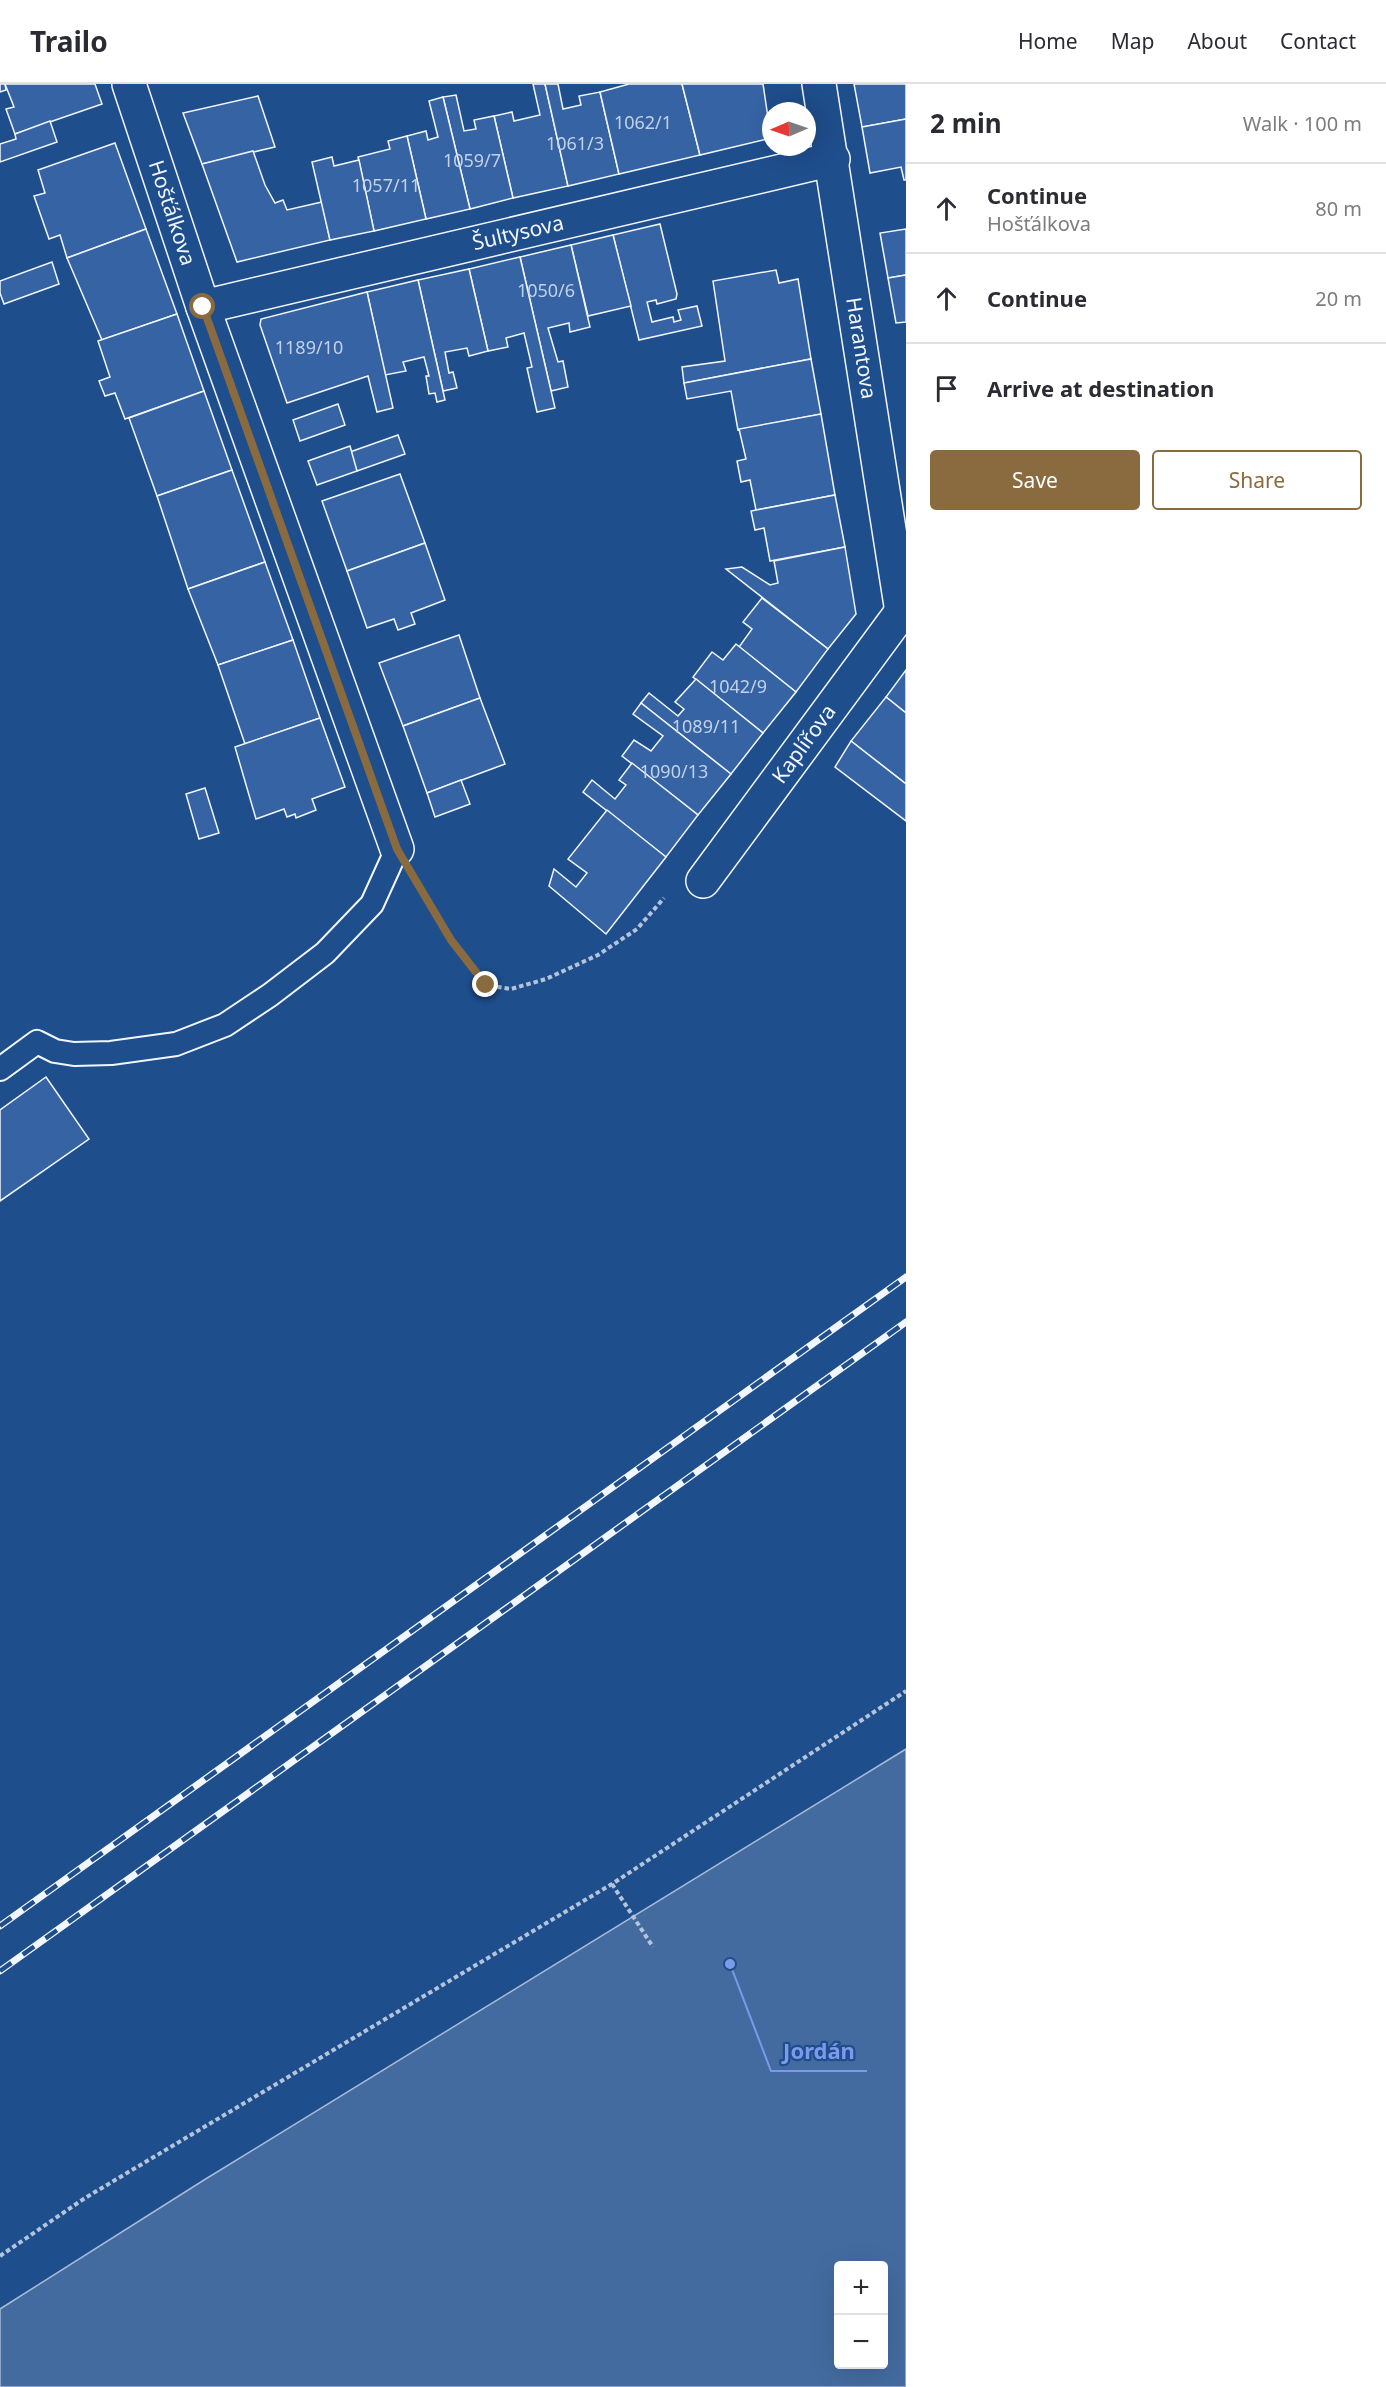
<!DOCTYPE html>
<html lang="en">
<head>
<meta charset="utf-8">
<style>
	:root { --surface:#fff; --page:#f7f7f7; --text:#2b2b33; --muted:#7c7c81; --line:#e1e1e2; --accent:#8a6a3f }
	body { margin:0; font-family:"Noto Sans",sans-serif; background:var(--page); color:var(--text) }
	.controls { position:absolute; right:18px; bottom:18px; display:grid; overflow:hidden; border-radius:6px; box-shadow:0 6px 24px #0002 }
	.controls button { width:54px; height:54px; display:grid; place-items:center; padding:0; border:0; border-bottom:2px solid var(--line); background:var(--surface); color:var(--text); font:30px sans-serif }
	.compass { position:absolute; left:762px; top:18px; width:54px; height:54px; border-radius:50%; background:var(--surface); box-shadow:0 6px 24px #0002; rotate:268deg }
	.stop { position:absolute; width:18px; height:18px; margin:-14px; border:4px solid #8a6a3f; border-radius:50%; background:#fff }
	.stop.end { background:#8a6a3f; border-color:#fff; box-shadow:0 2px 6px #0008 }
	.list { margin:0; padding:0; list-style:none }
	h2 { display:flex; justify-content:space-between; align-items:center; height:78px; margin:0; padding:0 24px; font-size:26px }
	h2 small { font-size:20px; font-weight:400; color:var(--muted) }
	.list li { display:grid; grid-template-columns:39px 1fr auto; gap:18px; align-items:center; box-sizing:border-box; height:90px; padding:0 24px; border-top:2px solid var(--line) }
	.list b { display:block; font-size:22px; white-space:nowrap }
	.list p { margin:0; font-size:20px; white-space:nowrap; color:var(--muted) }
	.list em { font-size:20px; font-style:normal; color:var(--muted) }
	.actions { display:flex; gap:12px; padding:18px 24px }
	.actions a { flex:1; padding:14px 0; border:2px solid var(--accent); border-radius:6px; text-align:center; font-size:21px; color:var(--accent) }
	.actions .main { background:var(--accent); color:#fff }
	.icon { flex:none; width:33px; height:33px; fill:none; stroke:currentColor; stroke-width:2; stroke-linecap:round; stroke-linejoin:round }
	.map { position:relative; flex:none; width:906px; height:2303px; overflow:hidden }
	header { display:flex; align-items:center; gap:36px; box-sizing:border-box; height:84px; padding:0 30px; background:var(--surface); border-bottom:2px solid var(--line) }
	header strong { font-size:28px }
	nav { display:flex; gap:33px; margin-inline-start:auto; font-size:21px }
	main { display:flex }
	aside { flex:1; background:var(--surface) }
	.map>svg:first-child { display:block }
	.water { fill:#446ba0; stroke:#a8bbd7; stroke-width:1.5; fill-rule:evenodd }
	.building { fill:#3563a3; stroke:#f2f6ff; stroke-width:1.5 }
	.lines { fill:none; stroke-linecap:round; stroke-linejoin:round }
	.service-casing { stroke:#f2f6ff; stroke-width:26 }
	.minor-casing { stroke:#f2f6ff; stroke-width:36 }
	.path { stroke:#b3c4dc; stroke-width:4; stroke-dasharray:4.5 3; stroke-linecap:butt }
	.service { stroke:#1f4e8c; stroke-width:22 }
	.minor { stroke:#1f4e8c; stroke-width:33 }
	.rail-casing { stroke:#f2f6ff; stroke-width:7 }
	.rail { stroke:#1f4e8c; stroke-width:4.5; stroke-dasharray:14; stroke-linecap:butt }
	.route { stroke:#8a6a3f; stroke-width:8 }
	.labels { text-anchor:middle; stroke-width:4.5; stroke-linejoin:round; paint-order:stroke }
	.number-label { font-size:18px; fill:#c3d1e8 }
	.street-label { font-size:21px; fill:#f2f6ff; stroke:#1f4e8c }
	.leader { fill:none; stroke:#7d9aea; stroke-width:2 }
	.callout-dot { fill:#7d9aea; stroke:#1f4e8c; stroke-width:2 }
	.callout-label { font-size:22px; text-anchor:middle; font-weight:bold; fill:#7d9aea; stroke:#1f4e8c; stroke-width:4.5; stroke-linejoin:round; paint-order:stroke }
</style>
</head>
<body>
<header>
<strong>Trailo</strong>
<nav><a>Home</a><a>Map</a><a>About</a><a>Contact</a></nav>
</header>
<main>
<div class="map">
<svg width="906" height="2303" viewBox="0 0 906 2303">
	<rect width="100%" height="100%" fill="#1f4e8c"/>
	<path class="water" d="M906,1665V2303H0V2225L204,2096ZM838,2182H884V2280H838Z"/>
	<g class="building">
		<path d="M0,0H5L6,6L0,8Z"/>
		<path d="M5,0H95L102,20L15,50L6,25L14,23Z"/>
		<path d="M533,0H545L568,102L513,114L494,32L512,28L514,37L540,31Z"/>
		<path d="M545,0H558L563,25L581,21L579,12L600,8L619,90L568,102Z"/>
		<path d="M629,0H682L700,71L619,90L600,8Z"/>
		<path d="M682,0H763L771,54L700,71Z"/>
		<path d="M854,0H906V35L862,43Z"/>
		<path d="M456,11L464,47L476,45L474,36L494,32L513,114L470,125L443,13Z"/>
		<path d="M258,12L275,63L202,80L183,29Z"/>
		<path d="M443,13L470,125L426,135L407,52L426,47L428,56L438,53L429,17Z"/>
		<path d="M906,35V96H904L901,83L870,89L862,43Z"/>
		<path d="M50,37L57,58L0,78V60L16,55L15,50Z"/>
		<path d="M407,52L426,135L374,147L358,73L390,65L388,57Z"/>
		<path d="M115,59L146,145L67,174L60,151L49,155L34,112L45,109L38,86Z"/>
		<path d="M253,67L265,101L275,119L283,116L287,126L322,118L330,156L237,178L202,80Z"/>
		<path d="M332,73L334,82L359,76L374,147L330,156L312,78Z"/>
		<path d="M660,140L677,210L676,215L657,220L656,216L647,218L652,238L673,233L674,238L681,236L678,226L697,222L702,242L639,256L613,151Z"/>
		<path d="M146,145L177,230L102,256L67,174Z"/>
		<path d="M906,145V191L888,194L880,149Z"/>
		<path d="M613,151L631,222L588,232L571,161Z"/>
		<path d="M571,161L590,243L570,248L569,239L548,244L558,278L563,277L568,303L551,307L520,173Z"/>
		<path d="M520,173L555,324L537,328L527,284L532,283L524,249L506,254L508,263L488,267L469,185Z"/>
		<path d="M52,178L59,200L4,220L0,209V197Z"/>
		<path d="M469,185L488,267L469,272L467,264L445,268L449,289L453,288L457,304L443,307L418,196Z"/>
		<path d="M776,186L779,199L798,195L811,275L684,299L682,283L725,277L713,197Z"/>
		<path d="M906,191V238L896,239L888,194Z"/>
		<path d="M418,196L445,316L437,318L435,309L429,310L426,292H429L424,273L403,278L406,287L385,291L367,208Z"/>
		<path d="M367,208L393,324L377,328L368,292L287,319L260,241L261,235Z"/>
		<path d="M177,230L204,307L125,335L115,309L105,312L99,297L110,293L98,257Z"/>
		<path d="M811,275L821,330L738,346L731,307L687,315L684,299Z"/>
		<path d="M204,307L232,386L157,412L129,334Z"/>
		<path d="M338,320L345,341L300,357L293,336Z"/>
		<path d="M821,330L835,411L756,426L750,396L741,398L737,377L746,375L739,345Z"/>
		<path d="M398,351L405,370L357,387L350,368Z"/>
		<path d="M350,362L357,387L317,401L308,377Z"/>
		<path d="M232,386L265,478L188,505L157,412Z"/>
		<path d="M400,390L425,459L347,487L322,417Z"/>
		<path d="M835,411L845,463L770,477L764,444L755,446L751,427Z"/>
		<path d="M425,459L445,516L411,529L415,540L398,546L394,535L367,544L347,487Z"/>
		<path d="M845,463L856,530L828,565L726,485L742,483L770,501L778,499L774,477Z"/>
		<path d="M265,478L293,556L218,581L188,505Z"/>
		<path d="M762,514L828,565L796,608L739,563L752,545L743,538Z"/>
		<path d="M459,551L480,614L403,642L379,579Z"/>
		<path d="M293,556L320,634L245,660L218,581Z"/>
		<path d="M736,560L796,608L763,649L693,593L712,568L723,576Z"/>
		<path d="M906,586V629L886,613Z"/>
		<path d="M696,595L763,649L731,690L641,619L649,609L678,632L684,625L675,618Z"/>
		<path d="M886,613L906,629V700L851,657Z"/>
		<path d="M480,614L505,680L427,709L403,642Z"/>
		<path d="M641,619L731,690L698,731L622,672L634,656L651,667L663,652L633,630Z"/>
		<path d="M320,634L345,703L312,715L316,726L296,734L295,730L287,733L284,725L256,735L235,663Z"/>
		<path d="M851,657L906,700V737L835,683Z"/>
		<path d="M632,679L698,731L666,773L583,708L592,696L615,715L626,701L619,696Z"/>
		<path d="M461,696L470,720L435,733L427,709Z"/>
		<path d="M205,704L219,749L199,755L186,710Z"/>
		<path d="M607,726L666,773L606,850L549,802L554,785L576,803L587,789L568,775Z"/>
		<path d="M46,993L89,1055L0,1117V1026Z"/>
	</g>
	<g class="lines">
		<defs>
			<path id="service" d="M0,985L37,958L55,967L74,970L111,969L176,960L225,941L270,911L325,869L372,820L397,765"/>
			<g id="minor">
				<path d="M129,0L203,223L397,765"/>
				<path d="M819,0L902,528"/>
				<path d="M203,223L833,75"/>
				<path d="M703,797L906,522"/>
			</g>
		</defs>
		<use href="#service" class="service-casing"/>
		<use href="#minor" class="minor-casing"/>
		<g class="path">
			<path d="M421,805L451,857L486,901L511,905L546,895L598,871L637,845L664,814"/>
			<path d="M612,1800L653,1863"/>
			<path d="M0,2172L85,2114L612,1800L906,1607"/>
		</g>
		<use href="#service" class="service"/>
		<use href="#minor" class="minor"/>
		<defs>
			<g id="rail">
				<path d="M0,1842L906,1193"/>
				<path d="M0,1887L906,1238"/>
			</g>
		</defs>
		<use href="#rail" class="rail-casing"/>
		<use href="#rail" class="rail"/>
	</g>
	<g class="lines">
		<path class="route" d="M203,223L397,765L451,856L486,901"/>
	</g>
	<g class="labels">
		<g class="number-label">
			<text x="643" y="45">1062/1</text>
			<text x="575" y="66">1061/3</text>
			<text x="472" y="83">1059/7</text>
			<text x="386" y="108">1057/11</text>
			<text x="546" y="213">1050/6</text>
			<text x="309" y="270">1189/10</text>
			<text x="738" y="609">1042/9</text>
			<text x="706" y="649">1089/11</text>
			<text x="674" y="694">1090/13</text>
		</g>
		<g class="street-label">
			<text transform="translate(172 129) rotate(72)" y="7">Hošťálkova</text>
			<text transform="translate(518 149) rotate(-13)" y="7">Šultysova</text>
			<text transform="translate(861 264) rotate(81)" y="7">Harantova</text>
			<text transform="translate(804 660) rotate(-54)" y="7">Kaplířova</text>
		</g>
	</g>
	<path class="leader" d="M730 1880L771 1987H867"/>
	<circle class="callout-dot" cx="730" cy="1880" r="6"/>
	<g class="callout-label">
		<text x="819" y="1975">Jordán</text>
	</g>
</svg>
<div class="controls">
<button>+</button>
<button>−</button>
</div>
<svg class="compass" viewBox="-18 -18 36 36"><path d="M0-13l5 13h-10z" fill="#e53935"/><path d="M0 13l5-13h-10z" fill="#7c7c81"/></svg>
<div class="stop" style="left:203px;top:223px"></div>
<div class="stop end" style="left:486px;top:901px"></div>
</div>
<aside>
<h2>2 min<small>Walk · 100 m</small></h2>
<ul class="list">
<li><svg class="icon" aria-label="ahead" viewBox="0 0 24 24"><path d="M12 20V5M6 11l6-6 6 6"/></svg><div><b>Continue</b><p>Hošťálkova</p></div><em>80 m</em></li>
<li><svg class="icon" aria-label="ahead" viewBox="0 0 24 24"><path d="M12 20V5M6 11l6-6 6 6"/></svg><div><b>Continue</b></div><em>20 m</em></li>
<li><svg class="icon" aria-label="arrive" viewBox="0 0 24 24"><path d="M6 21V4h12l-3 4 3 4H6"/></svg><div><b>Arrive at destination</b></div></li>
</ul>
<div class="actions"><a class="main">Save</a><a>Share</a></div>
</aside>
</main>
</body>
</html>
